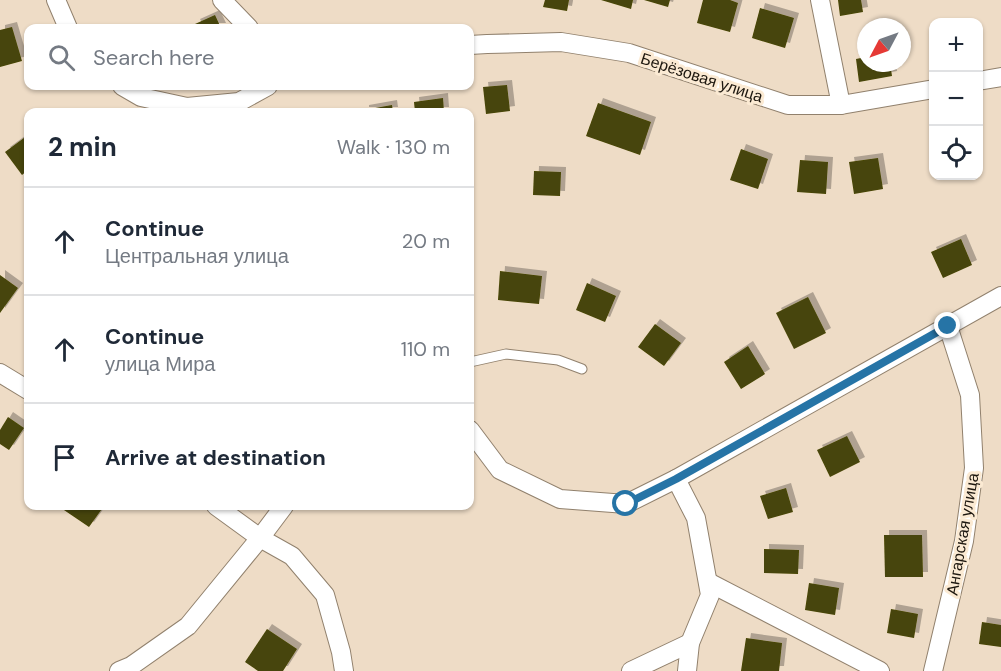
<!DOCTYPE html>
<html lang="en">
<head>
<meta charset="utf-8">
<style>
	:root { --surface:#fff; --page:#f2f2f3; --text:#1f2937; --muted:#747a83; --line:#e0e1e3 }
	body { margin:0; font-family:"DM Sans",sans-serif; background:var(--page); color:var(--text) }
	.controls { position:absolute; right:18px; top:18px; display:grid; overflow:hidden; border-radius:12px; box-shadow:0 2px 4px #0004 }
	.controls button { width:54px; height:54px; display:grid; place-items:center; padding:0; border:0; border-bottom:2px solid var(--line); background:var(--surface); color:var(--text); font:30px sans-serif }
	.compass { position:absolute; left:857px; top:18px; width:54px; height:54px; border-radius:50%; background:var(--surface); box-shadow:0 2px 4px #0004; rotate:229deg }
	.stop { position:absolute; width:18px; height:18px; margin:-14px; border:4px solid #2674a6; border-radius:50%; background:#fff }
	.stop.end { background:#2674a6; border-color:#fff; box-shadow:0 2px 6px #0008 }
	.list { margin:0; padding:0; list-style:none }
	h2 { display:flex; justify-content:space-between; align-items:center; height:78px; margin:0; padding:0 24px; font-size:26px }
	h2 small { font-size:20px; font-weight:400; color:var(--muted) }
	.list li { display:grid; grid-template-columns:39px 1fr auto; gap:18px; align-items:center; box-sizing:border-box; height:108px; padding:0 24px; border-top:2px solid var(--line) }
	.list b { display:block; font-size:22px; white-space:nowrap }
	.list p { margin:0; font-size:20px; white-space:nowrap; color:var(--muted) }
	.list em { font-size:20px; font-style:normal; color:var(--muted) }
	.icon { flex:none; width:33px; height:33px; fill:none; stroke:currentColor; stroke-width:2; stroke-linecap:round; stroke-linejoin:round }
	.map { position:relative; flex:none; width:1001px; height:671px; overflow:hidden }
	.search { position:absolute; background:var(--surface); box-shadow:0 2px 4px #0004; left:24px; top:24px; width:450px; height:66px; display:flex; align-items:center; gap:15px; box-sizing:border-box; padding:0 21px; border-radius:12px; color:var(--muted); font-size:22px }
	.panel { position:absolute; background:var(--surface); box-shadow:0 2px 4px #0004; left:24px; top:108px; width:450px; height:402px; border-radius:12px }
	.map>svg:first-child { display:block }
	.building { fill:#474507; filter:url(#shadow) }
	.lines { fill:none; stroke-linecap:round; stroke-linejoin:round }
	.service-casing { stroke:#91816d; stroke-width:11 }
	.minor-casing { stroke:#91816d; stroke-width:20 }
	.service { stroke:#fff; stroke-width:9 }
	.minor { stroke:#fff; stroke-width:18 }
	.route { stroke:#2674a6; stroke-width:8 }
	.labels { text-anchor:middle; stroke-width:6; stroke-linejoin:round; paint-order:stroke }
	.street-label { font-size:16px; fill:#1d170f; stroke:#fbead3 }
</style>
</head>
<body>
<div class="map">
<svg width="1001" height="671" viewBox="0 0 1001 671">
	<defs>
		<filter id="shadow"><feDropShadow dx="5" dy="-5" stdDeviation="0" flood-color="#0004"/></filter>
	</defs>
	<rect width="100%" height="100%" fill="#eedcc6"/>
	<g class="building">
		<path d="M545,0H569L567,11L543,7Z"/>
		<path d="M601,0H633L631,9Z"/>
		<path d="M644,0H670L668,7Z"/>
		<path d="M703,0H730L738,3L730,32L697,23Z"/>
		<path d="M838,0H861L863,12L840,16Z"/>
		<path d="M760,8L794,18L785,48L752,38Z"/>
		<path d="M215,15L221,28H197L195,24Z"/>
		<path d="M12,27L22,61L0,67V30Z"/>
		<path d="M866,57V63H890L892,76L859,82L856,59Z"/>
		<path d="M507,85L510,111L486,114L483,87Z"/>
		<path d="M443,98L444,112H415L414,102Z"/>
		<path d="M598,103L651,122L640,155L586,136Z"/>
		<path d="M392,105L393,112H364V110Z"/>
		<path d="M28,135V170L22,175L5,152Z"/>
		<path d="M741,149L768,159L758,189L730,180Z"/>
		<path d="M878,158L883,189L854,194L849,162Z"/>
		<path d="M800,160L828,162L826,194L797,192Z"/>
		<path d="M534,171L561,172L560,196L533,195Z"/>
		<path d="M961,239L972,265L943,278L931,252Z"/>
		<path d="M500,271L542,276L539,304L498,300Z"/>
		<path d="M0,275L18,288L0,313Z"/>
		<path d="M587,283L616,296L605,322L576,310Z"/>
		<path d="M808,297L826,333L794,349L776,313Z"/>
		<path d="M655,324L681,343L664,366L638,347Z"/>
		<path d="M748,346L765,374L741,389L724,362Z"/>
		<path d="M8,417L24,428L9,450L0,444V430Z"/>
		<path d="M847,436L860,462L830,477L817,450Z"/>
		<path d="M786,488L793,512L768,519L760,496Z"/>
		<path d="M63,506H104L89,527L61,508Z"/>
		<path d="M884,535H922L923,577H885Z"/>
		<path d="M764,549L799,550L798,574L764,573Z"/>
		<path d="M809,583L839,588L835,615L805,610Z"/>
		<path d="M891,609L918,614L914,638L887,633Z"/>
		<path d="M982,622L1001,625V647L979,644Z"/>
		<path d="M267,629L297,649L283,671H258L245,662Z"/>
		<path d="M746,638L782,643L779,671H741Z"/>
	</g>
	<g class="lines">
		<defs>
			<path id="service" d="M470,362L506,354L558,360L582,369"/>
			<g id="minor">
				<path d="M56,0L68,28"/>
				<path d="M222,0L249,28"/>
				<path d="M820,0L841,105"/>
				<path d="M470,45L487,44L561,42L629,53L788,105H841L934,89"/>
				<path d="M978,81L1001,77"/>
				<path d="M122,86L141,97L187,107L239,102L268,86"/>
				<path d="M0,373L28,390"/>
				<path d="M470,430L500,470L560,499L626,504L676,479L696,518L710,595L690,643L687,671"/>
				<path d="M676,479L1001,296"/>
				<path d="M216,506L260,538L292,556L325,595L341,652L344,671"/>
				<path d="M708,582L880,671"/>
				<path d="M119,671L131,666L188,626L260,538L284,506"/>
				<path d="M631,671L690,643"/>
				<path d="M933,671L964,541L974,468L970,395L948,326"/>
			</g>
		</defs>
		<use href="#service" class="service-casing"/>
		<use href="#minor" class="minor-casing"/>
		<use href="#service" class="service"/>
		<use href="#minor" class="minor"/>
	</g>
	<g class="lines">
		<path class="route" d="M626,504L676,479L948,326"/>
	</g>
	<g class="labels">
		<g class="street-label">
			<text transform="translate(702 77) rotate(18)" y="6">Берёзовая улица</text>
			<text transform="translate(962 534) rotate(-80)" y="6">Ангарская улица</text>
		</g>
	</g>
</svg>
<div class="controls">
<button>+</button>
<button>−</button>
<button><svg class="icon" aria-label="locate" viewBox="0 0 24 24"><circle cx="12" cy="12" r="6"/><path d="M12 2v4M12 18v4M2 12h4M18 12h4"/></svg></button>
</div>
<svg class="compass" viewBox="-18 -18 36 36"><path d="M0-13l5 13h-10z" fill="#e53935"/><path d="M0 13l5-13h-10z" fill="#747a83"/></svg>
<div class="stop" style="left:626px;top:504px"></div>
<div class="stop end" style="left:948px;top:326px"></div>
<div class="search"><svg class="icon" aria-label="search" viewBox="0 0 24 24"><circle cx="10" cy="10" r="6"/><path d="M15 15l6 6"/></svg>Search here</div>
<section class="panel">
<h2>2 min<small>Walk · 130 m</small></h2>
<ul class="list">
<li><svg class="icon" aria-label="ahead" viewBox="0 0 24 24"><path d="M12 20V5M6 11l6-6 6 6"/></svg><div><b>Continue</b><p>Центральная улица</p></div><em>20 m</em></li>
<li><svg class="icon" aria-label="ahead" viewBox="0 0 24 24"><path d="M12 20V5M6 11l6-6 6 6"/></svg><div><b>Continue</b><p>улица Мира</p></div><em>110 m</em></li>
<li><svg class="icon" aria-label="arrive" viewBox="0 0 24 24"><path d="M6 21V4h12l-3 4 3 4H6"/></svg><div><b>Arrive at destination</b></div></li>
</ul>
</section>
</div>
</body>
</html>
